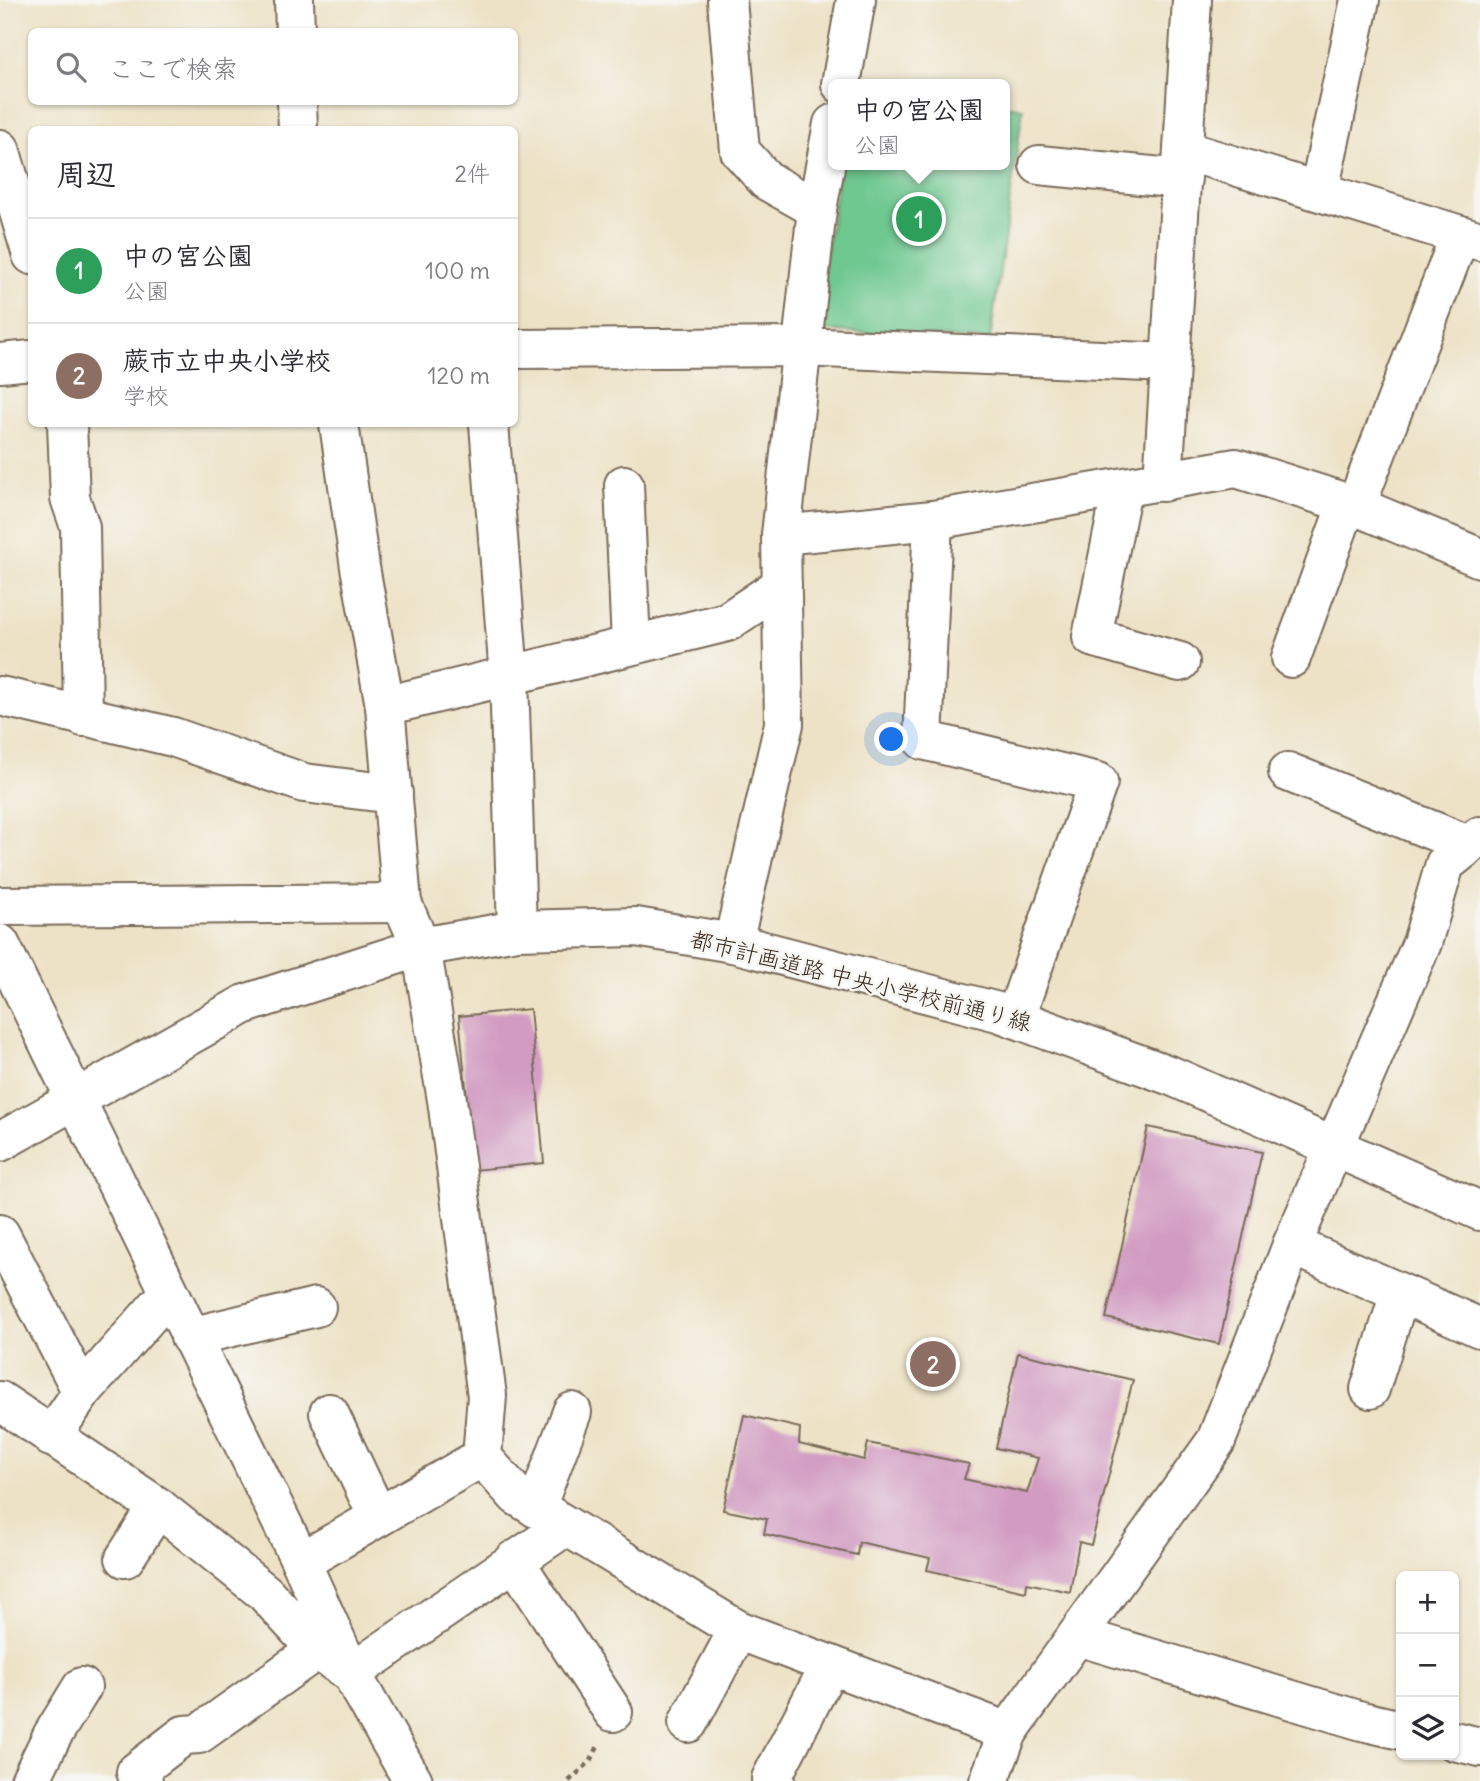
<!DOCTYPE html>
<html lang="ja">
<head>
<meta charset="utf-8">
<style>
	:root { --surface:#fff; --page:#f2f2f3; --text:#2b2b33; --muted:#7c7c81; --line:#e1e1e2; --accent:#db2777 }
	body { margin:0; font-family:Delius,"Klee One",sans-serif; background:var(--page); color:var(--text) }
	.controls { position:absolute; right:21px; bottom:21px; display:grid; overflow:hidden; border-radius:10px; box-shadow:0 2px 5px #0004 }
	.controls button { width:63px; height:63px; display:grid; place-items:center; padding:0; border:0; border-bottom:2px solid var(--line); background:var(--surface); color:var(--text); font:35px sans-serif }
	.you { position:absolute; left:892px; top:740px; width:24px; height:24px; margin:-18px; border:5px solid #fff; border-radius:50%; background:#1a73e8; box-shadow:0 0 0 10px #1a73e833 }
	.badge { display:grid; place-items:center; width:46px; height:46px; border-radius:50%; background:var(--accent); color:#fff; font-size:23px; font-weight:700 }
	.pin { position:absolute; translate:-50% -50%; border:4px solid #fff; box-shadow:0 2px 7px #0006 }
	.popup { position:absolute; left:828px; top:79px; width:182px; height:91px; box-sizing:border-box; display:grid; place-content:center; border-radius:10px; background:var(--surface); filter:drop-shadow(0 2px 5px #0005); font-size:23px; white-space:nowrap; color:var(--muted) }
	.popup b { font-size:26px; color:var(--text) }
	.popup::after { content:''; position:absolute; left:50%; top:100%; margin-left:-14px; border:14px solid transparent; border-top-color:var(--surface) }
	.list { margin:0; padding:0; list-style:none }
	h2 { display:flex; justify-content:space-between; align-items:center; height:91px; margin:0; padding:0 28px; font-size:30px }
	h2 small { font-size:23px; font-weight:400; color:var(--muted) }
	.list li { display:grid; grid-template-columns:46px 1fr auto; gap:21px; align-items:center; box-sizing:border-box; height:105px; padding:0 28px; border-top:2px solid var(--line) }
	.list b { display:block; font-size:26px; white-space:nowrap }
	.list p { margin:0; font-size:23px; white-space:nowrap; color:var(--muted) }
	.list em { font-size:23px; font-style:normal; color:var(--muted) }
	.icon { flex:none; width:38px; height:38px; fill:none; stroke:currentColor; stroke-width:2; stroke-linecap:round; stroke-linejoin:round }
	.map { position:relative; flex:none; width:1480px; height:1781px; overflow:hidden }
	.search { position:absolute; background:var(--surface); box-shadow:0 2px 5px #0004; left:28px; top:28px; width:490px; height:77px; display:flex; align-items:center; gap:18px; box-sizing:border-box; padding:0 24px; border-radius:10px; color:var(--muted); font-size:26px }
	.panel { position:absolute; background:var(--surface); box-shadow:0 2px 5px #0004; left:28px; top:126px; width:490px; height:301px; border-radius:10px }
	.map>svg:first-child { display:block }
	.green { fill:#6ec890; stroke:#547957; stroke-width:2 }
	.building { fill:#d29cc2 }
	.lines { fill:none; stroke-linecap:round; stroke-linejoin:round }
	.minor-casing { stroke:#796a59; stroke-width:42 }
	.path { stroke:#796a59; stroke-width:4.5; stroke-dasharray:5 5; stroke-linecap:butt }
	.minor { stroke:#fff; stroke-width:38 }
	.labels { text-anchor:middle; stroke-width:5; stroke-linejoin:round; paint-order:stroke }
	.street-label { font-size:23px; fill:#3b2a1e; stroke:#f6f6f2 }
</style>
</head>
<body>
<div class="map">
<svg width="1480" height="1781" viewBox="0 0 1480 1781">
	<rect width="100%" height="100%" fill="#f6f6f2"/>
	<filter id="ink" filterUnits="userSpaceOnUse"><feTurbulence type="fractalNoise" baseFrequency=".0143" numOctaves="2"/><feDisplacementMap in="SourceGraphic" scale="14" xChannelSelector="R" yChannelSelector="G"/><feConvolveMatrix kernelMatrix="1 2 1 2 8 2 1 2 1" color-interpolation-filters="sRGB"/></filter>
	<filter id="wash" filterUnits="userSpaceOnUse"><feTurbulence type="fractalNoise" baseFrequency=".00686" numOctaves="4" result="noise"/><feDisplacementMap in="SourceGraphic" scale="28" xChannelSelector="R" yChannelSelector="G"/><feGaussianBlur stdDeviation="1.57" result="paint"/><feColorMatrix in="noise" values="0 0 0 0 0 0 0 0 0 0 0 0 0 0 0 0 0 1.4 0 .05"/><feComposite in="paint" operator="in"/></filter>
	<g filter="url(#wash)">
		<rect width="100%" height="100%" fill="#ede2c6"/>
		<path class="green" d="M1005,105L1023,108L990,340L815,330L840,165H1005Z"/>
		<g id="blocks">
			<g class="building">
				<path d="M530,1009L544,1163L474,1170L459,1016Z"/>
				<path d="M1148,1127L1262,1152L1219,1344L1106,1318Z"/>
				<path d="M1018,1353L1133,1380L1091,1545L1079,1542L1070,1592L1027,1583L1026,1592L927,1570L930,1558L859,1542L857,1555L764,1534L767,1519L723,1510L744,1415L800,1428L799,1444L864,1460L868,1443L969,1464L964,1479L1027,1493L1038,1458L996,1448Z"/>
			</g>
		</g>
	</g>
	<g filter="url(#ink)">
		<use href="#blocks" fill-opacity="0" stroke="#796a59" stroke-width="2"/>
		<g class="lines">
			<defs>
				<g id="minor">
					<path d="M294,0L295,32"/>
					<path d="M727,0L740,151L767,181L817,209"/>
					<path d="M841,84L856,0"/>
					<path d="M297,102L298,130"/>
					<path d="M0,149L32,255"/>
					<path d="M1183,150L1480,241"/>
					<path d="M1039,165L1182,179"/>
					<path d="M1319,191L1360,0"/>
					<path d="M514,349L800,347L1170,363"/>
					<path d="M0,363L32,360"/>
					<path d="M67,424L70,498L80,527L83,717"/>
					<path d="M339,424L360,567L385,706L402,903L421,947L447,1100L487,1396L482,1457L517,1496L738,1630L1008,1732"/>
					<path d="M489,424L509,676L517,930"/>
					<path d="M1163,482L1192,0"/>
					<path d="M624,485L631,645"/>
					<path d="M1122,489L1092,637L1180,662"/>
					<path d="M1356,506L1460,235"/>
					<path d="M933,520L923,740L1098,782L1015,1018"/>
					<path d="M781,535L933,520L1236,468L1356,506L1480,558"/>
					<path d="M1291,658L1347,504"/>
					<path d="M0,696L173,737L304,783L393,794"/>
					<path d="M385,706L727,622L782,585"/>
					<path d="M1288,772L1468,845"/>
					<path d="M0,906L402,903"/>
					<path d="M733,943L784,724L781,535L817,209L833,124"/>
					<path d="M0,944L301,1562L351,1673L566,1526"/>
					<path d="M0,1142L245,1004L421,947L517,930L636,927L733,943L998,1012L1174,1077L1480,1211"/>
					<path d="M0,1234L82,1392L51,1437"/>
					<path d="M1292,1245L1480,1328"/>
					<path d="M190,1337L316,1307"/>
					<path d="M1370,1389L1400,1293"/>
					<path d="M82,1392L169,1293"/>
					<path d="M0,1401L158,1507L265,1593L317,1650L351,1673L413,1781"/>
					<path d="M329,1413L378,1517"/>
					<path d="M536,1508L572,1412"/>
					<path d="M125,1558L158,1507"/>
					<path d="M514,1560L613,1712"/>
					<path d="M301,1562L482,1457"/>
					<path d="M1077,1636L1362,1721L1401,1730"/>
					<path d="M688,1723L738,1630"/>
					<path d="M1454,1741L1480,1747"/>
					<path d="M30,1781L52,1736L82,1687"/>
					<path d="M143,1781L136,1772L184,1735L199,1734L317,1650"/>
					<path d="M775,1781L771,1779L830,1665"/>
					<path d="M989,1781L1008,1732L1216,1441L1292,1245L1422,943L1445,864L1480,836"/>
				</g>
			</defs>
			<use href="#minor" class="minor-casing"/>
			<path class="path" d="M569,1781L591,1761L599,1744"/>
			<use href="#minor" class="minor"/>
		</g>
	</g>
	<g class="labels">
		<g class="street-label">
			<text transform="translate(861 981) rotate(14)" y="8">都市計画道路 中央小学校前通り線</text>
		</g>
	</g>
</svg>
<div class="controls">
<button>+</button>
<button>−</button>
<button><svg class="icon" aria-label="layers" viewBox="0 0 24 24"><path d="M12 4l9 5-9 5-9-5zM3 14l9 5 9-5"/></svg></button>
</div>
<div class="you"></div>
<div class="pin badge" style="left:919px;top:219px;background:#2e9e5b">1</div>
<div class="popup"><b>中の宮公園</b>公園</div>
<div class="pin badge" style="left:933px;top:1364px;background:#8d6e63">2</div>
<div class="search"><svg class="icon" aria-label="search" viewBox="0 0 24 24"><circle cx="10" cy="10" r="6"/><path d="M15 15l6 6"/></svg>ここで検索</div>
<section class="panel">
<h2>周辺<small>2件</small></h2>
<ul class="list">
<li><span class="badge" style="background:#2e9e5b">1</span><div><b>中の宮公園</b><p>公園</p></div><em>100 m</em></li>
<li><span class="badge" style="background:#8d6e63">2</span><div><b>蕨市立中央小学校</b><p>学校</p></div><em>120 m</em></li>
</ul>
</section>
</div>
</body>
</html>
